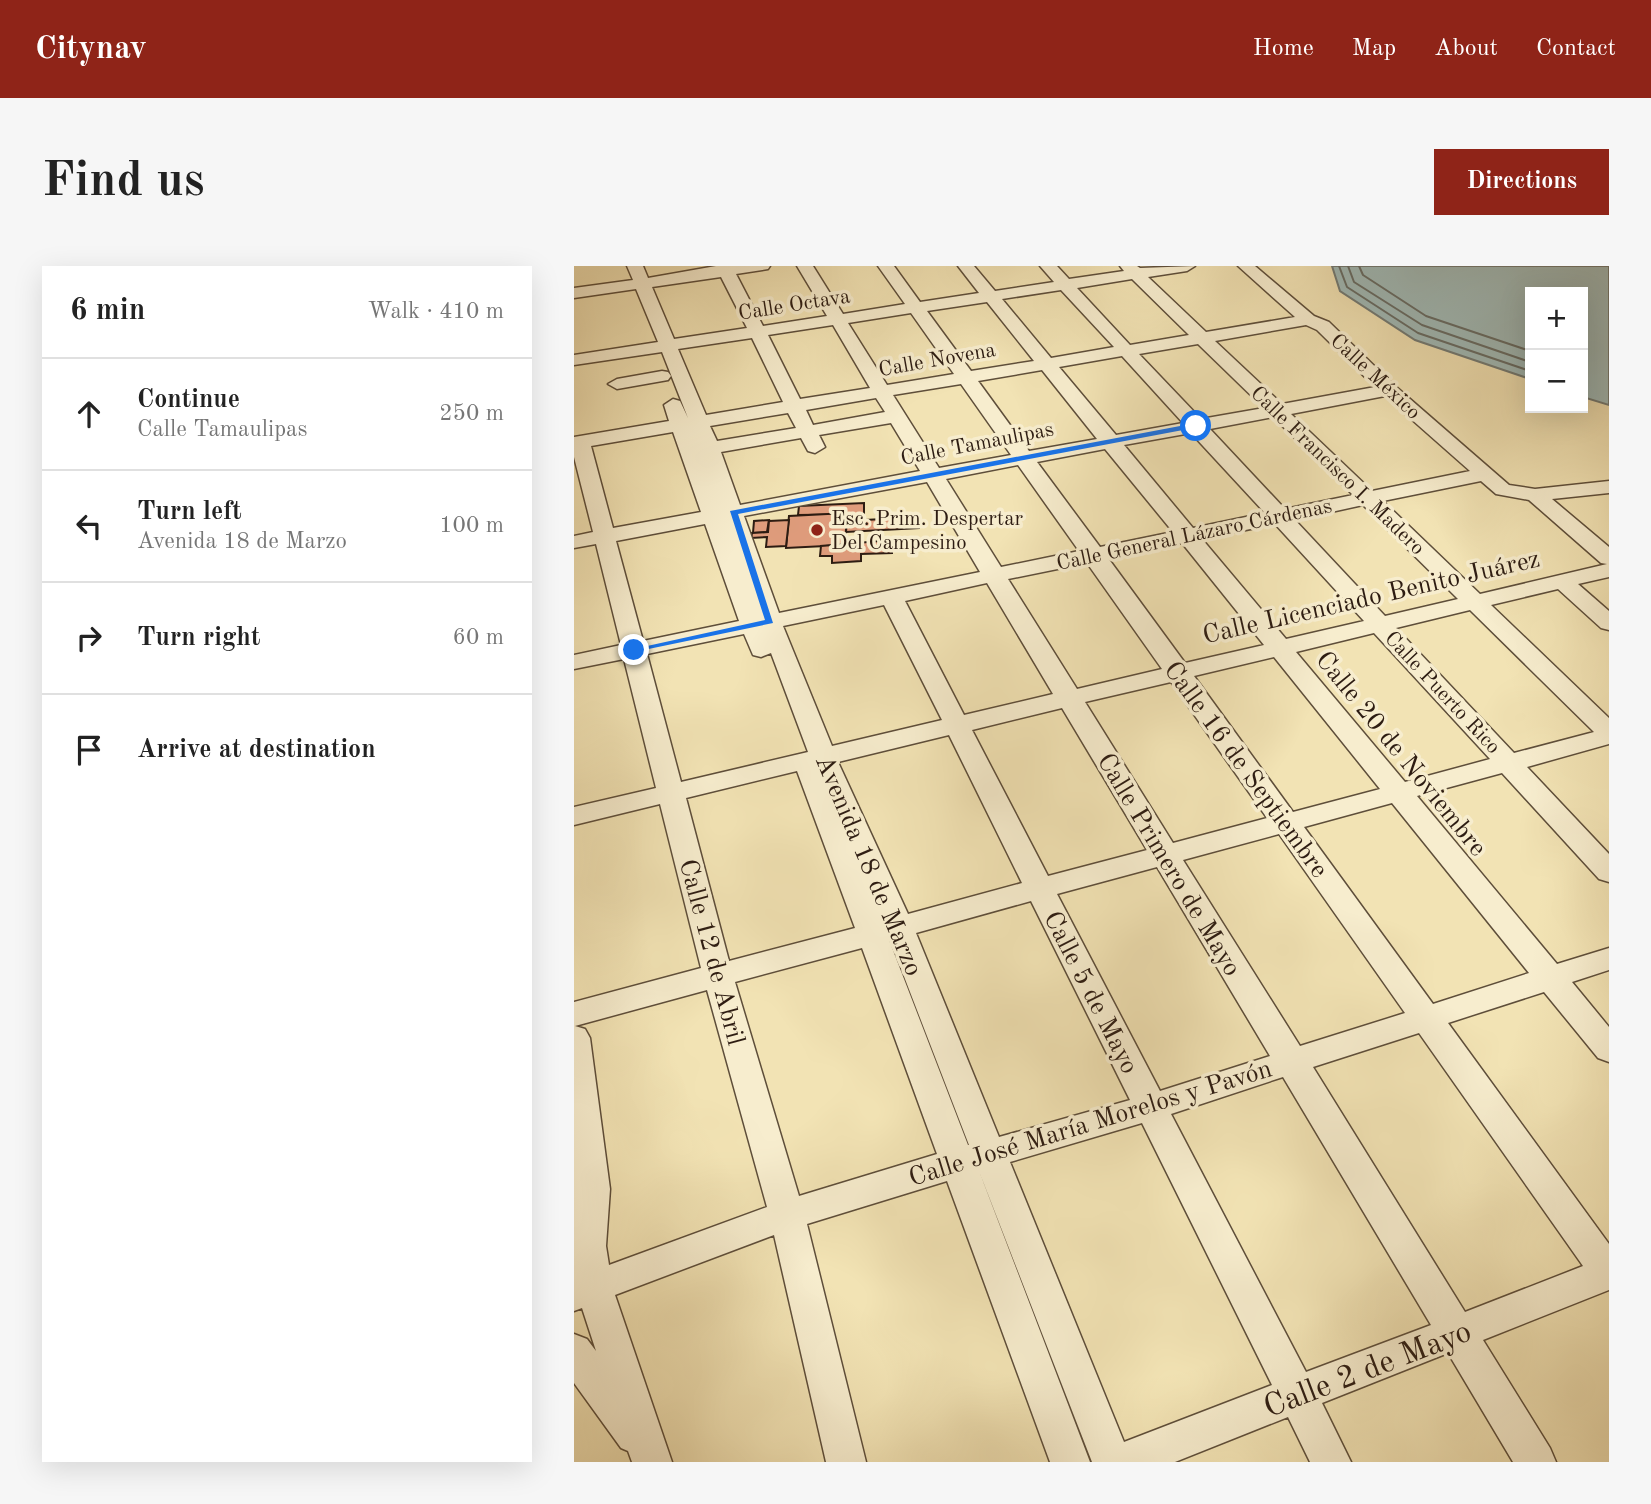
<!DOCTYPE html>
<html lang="en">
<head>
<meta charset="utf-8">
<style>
	:root { --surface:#fff; --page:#f6f6f6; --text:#222; --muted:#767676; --line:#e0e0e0; --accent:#8f2418 }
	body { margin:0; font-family:"Old Standard TT",serif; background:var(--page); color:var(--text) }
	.controls { position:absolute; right:21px; top:21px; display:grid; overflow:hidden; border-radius:0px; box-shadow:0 7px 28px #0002 }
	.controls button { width:63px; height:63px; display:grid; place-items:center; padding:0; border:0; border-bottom:2px solid var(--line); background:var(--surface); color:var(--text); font:35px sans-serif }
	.stop { position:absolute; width:21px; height:21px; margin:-16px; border:5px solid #1a73e8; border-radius:50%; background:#fff }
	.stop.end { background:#1a73e8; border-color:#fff; box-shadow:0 2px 7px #0008 }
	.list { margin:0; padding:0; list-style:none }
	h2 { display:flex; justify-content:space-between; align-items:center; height:91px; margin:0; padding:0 28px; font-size:30px }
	h2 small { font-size:23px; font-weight:400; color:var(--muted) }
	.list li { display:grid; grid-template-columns:46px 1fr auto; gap:21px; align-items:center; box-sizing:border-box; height:112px; padding:0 28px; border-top:2px solid var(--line) }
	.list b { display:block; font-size:26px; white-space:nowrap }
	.list p { margin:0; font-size:23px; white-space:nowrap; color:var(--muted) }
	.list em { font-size:23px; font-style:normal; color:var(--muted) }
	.icon { flex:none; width:38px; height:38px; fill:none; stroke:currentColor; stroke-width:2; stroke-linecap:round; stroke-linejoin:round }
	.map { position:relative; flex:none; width:1035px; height:1196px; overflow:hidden; border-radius:0px }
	header { display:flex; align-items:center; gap:42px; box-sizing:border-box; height:98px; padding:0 35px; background:var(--accent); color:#fff }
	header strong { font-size:33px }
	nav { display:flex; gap:38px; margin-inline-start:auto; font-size:24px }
	.intro { display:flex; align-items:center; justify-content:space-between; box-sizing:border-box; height:168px; padding:0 42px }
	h1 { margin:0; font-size:49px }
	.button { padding:18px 32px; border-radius:0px; background:var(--accent); color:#fff; font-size:24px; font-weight:700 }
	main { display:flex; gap:42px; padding:0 42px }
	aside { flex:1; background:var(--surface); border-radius:0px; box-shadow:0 7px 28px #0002 }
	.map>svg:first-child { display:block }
	.water { fill:#a0bbb9; stroke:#727b76; stroke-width:2 }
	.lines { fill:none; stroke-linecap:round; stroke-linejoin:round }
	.shore { stroke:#666c66; stroke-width:2 }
	.building { fill:#df9c7c; stroke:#2d1c12; stroke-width:2 }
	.minor-casing { stroke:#5e4e3a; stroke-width:3 }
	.minor { fill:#f7edce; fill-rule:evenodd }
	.route { fill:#1a73e8 }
	.poi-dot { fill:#8f2418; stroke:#f7edce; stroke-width:2.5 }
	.labels { text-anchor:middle; stroke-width:7; stroke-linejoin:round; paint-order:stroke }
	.far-street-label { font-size:21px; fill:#2d1c12; stroke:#f7edce }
	.far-poi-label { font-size:21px; fill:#2d1c12; stroke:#f7edce; text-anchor:start }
	.street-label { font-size:26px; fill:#2d1c12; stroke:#f7edce }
	.near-street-label { font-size:32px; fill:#2d1c12; stroke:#f7edce }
</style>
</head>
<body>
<header>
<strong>Citynav</strong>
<nav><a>Home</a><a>Map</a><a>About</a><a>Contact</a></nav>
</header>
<div class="intro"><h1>Find us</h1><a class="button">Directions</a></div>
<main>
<aside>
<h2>6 min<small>Walk · 410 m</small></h2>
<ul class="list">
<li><svg class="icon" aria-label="ahead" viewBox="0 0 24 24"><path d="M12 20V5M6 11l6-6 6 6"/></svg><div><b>Continue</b><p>Calle Tamaulipas</p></div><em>250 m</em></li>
<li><svg class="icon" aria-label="left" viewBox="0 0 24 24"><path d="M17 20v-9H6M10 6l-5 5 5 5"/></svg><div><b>Turn left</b><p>Avenida 18 de Marzo</p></div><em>100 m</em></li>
<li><svg class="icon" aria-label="right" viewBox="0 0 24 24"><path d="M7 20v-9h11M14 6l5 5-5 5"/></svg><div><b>Turn right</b></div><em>60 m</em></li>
<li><svg class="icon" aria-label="arrive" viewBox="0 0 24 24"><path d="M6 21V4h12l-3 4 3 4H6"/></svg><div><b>Arrive at destination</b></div></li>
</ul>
</aside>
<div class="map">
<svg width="1035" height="1196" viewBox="0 0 1035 1196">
	<rect width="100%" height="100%" fill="#f2e3b4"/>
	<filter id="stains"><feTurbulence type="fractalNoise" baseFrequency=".00286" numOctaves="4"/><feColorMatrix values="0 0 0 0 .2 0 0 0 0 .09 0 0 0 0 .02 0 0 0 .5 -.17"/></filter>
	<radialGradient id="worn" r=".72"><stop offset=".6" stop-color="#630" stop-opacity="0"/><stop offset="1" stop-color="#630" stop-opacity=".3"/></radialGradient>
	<path class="water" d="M758,0H1035V139L1009,131V26H956V113L841,74L766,25Z"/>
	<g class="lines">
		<g class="shore">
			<path d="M765,0L773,21L844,67L956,105"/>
			<path d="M774,0L780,16L848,59L956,96"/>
			<path d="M785,0L789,9L852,50L956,85"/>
		</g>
	</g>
	<g class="building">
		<path d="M290,237V248L224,249L225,240Z"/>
		<path d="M273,247L271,279L212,282L215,250Z"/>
		<path d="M345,251V262L272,266L273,255Z"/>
		<path d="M195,254L193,266L179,267L180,255Z"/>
		<path d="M215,254L212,280L192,281L193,271L177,272L178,267L194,266L195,255Z"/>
		<path d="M318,274V287L287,288V295L258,297V290H246L247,280Z"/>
	</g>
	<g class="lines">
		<defs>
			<g id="minor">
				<path d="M53,0H69L74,12L142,0H196L194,3L162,8L189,60L253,50L223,0H239L269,48L331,38L304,0H320L346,36L405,27L384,0H400L421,25L480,16L466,0H483L495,13L550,5L546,0H563L566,2L621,0L613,5L574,11L632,66L721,51L664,0H681L740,50L755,56L821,120L935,219L961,223L1035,215V227L978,233L1035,281V311L1004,318L1035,345V364L1027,362L984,323L917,339L1035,452V478L953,501L1035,588V616L1025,613L928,507L843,530L983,698L1035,682V704L998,716L1035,761V796L1024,792L970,726L874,757L1035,978V1024L909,1074L976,1182L982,1196H939L874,1087L748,1137L777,1196H736L714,1151L601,1196H518L405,905L516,1196H476L373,915L233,958L292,1196H252L200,969L41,1029L98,1196H58L54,1185L47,1182L0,1117V1068L13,1073L22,1085L8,1042L0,1045V736L127,702L86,538L0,559V541L82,522L50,393L0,403V389L47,379L22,278L0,282V270L19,266L0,191V171L95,155L90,139L99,133L106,135L114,152L88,86L0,99V89L84,76L62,23L0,32V22L59,14ZM147,11L173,62L100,73L78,21ZM558,13L615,69L556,79L503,22ZM487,24L540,81L477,92L428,33ZM413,36L460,95L397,105L353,45ZM337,47L380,108L313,119L274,57ZM259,59L296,122L226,133L194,69ZM732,59L743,64L801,121L708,138L641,75ZM178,72L209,136L132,149L104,83ZM624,78L690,142L627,153L565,88ZM548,90L609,157L542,169L485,101ZM468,104L523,173L455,185L404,115ZM387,118L437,189L365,202L319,129ZM811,130L896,205L798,225L717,148ZM302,132L311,146L239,159L232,144ZM214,147L222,162L143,175L136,160ZM699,151L779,229L711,243L636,163ZM317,157L346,205L166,239L147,186L227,172L234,185L241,187L251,181L245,169ZM99,166L127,246L39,262L17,180ZM617,167L691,247L619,262L550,179ZM531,183L599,266L526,281L463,196ZM444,199L505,285L427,301L372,213ZM907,215L922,228L955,234L1027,297L1033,298L906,328L809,235ZM353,216L406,306L205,347L170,250ZM789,239L884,333L811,350L721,254ZM131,258L165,355L69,375L42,275ZM701,258L790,355L712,373L628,273ZM608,277L690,379L611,397L534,292ZM513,297L588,403L503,423L434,313ZM413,317L479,428L390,449L331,335ZM310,339L368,454L258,480L209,360ZM896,344L1020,466L940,487L822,362ZM800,367L916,493L831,516L722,386ZM170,368L179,389L187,391L197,387L234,486L107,516L73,388ZM700,391L806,523L719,546L620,410ZM597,416L693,552L599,577L511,436ZM488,442L573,584L474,610L398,464ZM375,469L448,617L334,648L264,496ZM223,505L281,662L155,695L112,532ZM818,537L955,707L859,738L730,561ZM705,568L831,747L726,780L609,594ZM583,601L696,790L586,825L483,628ZM457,635L556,834L425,871L342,667ZM315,674H316L395,879H394ZM288,682L363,888L225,930L161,716ZM133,724L193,941L35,999L32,980L36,923L16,772L11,763L1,760ZM845,767L1009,1000L891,1046L739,801ZM709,811L857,1059L732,1106L597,848ZM568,857L698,1119L550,1176L436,896Z"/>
				<path d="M88,105L94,106L97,110L94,114L43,123L34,118L43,113Z"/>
			</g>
		</defs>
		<use href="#minor" class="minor-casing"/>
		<use href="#minor" class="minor"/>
	</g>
	<path class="route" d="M622,157L625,161L164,248L199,357L60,386L55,384L191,354L156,245Z"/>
	<circle class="poi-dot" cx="243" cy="264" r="7"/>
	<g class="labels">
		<g class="far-street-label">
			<text transform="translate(220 38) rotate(-9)" y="7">Calle Octava</text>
			<text transform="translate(363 93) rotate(-10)" y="7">Calle Novena</text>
			<text transform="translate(802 110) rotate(43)" y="7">Calle México</text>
			<text transform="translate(403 177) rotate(-11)" y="7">Calle Tamaulipas</text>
			<text transform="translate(764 204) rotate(44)" y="7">Calle Francisco I. Madero</text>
			<text transform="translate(620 268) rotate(-12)" y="7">Calle General Lázaro Cárdenas</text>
			<text transform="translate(869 426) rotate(47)" y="7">Calle Puerto Rico</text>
		</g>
		<g class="far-poi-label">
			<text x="257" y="259">Esc. Prim. Despertar<tspan x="257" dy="24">Del Campesino</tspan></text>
		</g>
		<g class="street-label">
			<text transform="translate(797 330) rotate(-13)" y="9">Calle Licenciado Benito Juárez</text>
			<text transform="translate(828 487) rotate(51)" y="9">Calle 20 de Noviembre</text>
			<text transform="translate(673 503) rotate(54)" y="9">Calle 16 de Septiembre</text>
			<text transform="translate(596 598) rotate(59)" y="9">Calle Primero de Mayo</text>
			<text transform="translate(296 599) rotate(67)" y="9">Avenida 18 de Marzo</text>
			<text transform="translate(139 686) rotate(75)" y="9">Calle 12 de Abril</text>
			<text transform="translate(518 726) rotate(63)" y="9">Calle 5 de Mayo</text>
			<text transform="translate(516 856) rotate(-17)" y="9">Calle José María Morelos y Pavón</text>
		</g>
		<g class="near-street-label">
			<text transform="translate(793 1102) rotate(-21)" y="11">Calle 2 de Mayo</text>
		</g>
	</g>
	<rect width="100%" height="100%" filter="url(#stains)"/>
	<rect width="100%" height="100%" fill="url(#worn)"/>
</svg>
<div class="controls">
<button>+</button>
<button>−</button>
</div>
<div class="stop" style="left:622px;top:160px"></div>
<div class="stop end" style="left:60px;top:384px"></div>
</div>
</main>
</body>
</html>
